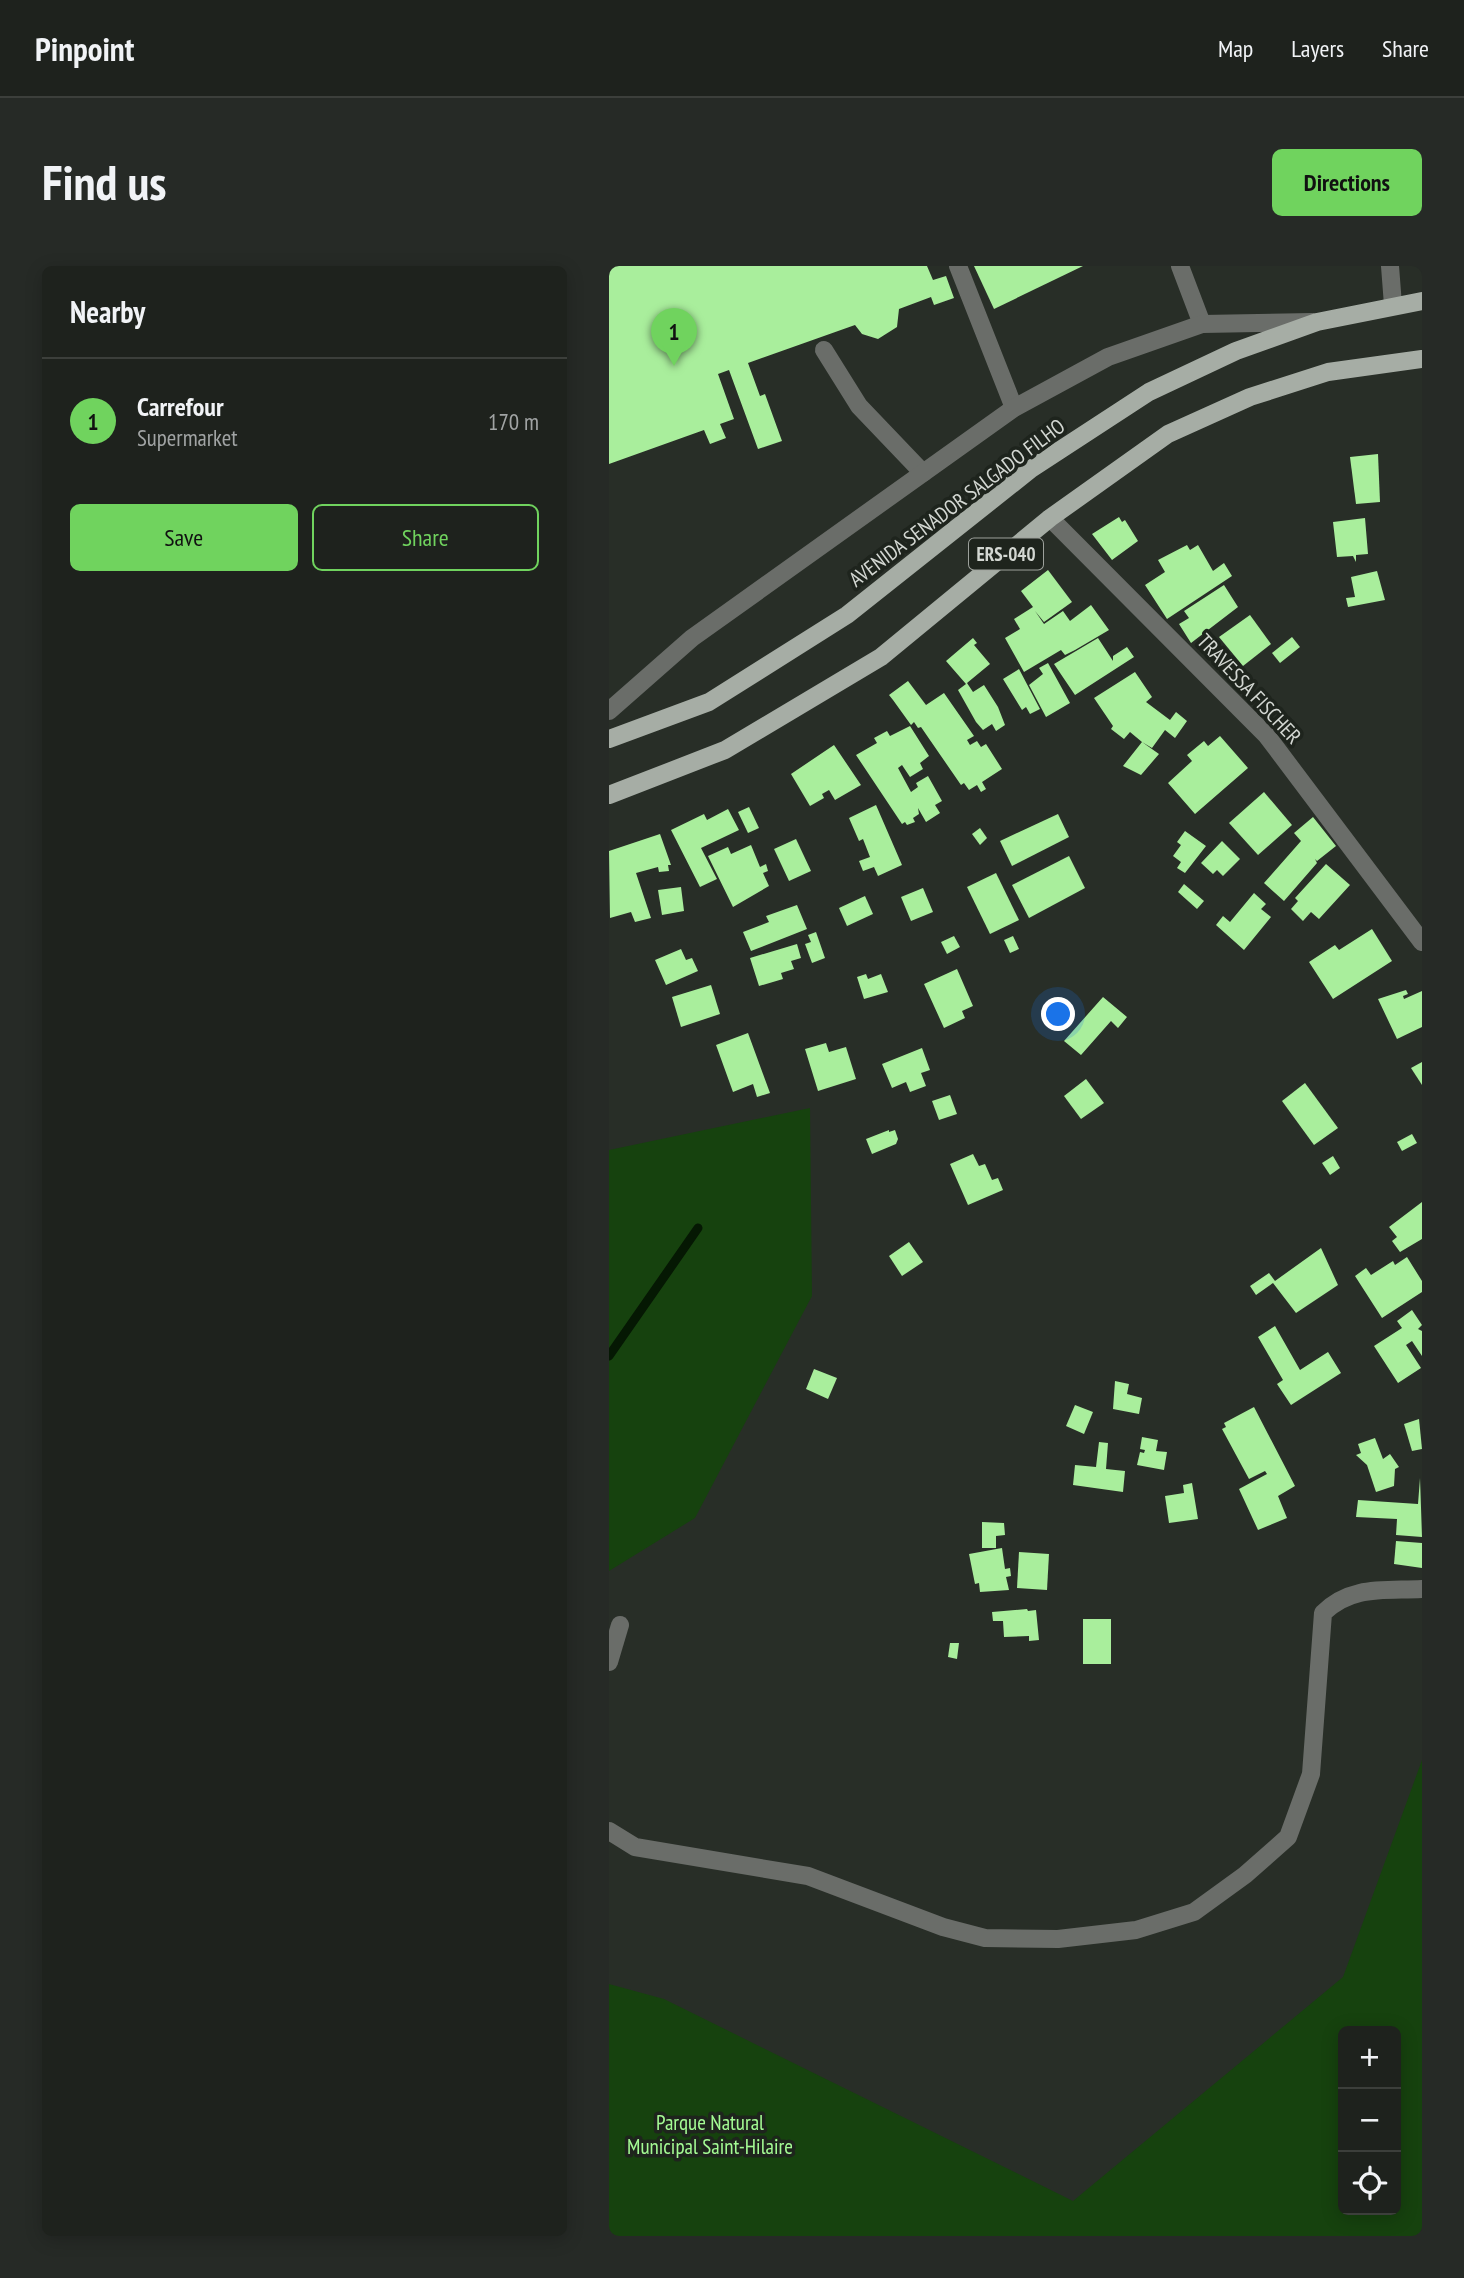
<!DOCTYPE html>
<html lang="en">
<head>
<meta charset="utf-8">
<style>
	:root { --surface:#1e221d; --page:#262a26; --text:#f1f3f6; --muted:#a1a4a4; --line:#3c3f3b; --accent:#70d35e }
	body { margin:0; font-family:"PT Sans Narrow",sans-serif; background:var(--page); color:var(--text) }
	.controls { position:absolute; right:21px; bottom:21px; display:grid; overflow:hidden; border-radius:10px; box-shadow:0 4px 18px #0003 }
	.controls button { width:63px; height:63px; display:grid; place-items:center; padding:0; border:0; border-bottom:2px solid var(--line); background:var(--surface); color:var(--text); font:35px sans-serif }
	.you { position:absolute; left:450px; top:749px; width:24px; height:24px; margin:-18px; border:5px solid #fff; border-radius:50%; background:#1a73e8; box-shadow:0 0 0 10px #1a73e833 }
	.badge { display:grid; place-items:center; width:46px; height:46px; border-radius:50%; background:var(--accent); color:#111; font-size:23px; font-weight:700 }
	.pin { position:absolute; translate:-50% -58px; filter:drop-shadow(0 2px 4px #0008) }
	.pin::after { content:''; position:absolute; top:37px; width:24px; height:21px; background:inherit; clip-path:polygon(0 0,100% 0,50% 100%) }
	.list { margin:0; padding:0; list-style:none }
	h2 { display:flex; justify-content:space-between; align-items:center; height:91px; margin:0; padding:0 28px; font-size:30px }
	h2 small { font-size:23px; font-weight:400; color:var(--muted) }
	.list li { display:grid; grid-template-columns:46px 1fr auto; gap:21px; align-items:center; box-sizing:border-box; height:126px; padding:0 28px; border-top:2px solid var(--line) }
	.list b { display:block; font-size:26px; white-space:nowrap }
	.list p { margin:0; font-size:23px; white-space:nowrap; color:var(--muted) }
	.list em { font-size:23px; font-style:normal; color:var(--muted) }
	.actions { display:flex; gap:14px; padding:21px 28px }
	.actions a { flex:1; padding:16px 0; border:2px solid var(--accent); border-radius:10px; text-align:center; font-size:24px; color:var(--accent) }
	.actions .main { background:var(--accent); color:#111 }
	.icon { flex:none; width:38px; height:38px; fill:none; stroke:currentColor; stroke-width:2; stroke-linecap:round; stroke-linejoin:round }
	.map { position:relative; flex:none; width:813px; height:1970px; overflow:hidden; border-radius:10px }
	header { display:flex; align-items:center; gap:42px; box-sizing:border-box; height:98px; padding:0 35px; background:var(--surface); border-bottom:2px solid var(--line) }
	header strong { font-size:33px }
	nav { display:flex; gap:38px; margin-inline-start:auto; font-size:24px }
	.intro { display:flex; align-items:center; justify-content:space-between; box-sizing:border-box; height:168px; padding:0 42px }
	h1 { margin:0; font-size:49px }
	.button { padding:18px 32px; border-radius:10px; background:var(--accent); color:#111; font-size:24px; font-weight:700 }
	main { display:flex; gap:42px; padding:0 42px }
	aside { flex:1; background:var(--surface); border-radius:10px; box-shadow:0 4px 18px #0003 }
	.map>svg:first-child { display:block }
	.green { fill:#16420e; fill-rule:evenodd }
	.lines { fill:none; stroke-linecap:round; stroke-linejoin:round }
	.stream { stroke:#051803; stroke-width:9 }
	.building { fill:#a9ee9c }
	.minor { stroke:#6a6d69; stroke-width:18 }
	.major { stroke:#a6ada5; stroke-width:18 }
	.labels { text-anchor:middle; stroke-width:7; stroke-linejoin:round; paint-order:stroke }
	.shield { fill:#1e241d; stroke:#9da19c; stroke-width:2 }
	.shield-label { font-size:19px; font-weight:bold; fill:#d3d7d2 }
	.street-label { font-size:21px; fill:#d3d7d2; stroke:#1e241d }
	.park-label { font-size:21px; fill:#a4fb94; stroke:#1e241d }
</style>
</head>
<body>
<header>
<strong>Pinpoint</strong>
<nav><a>Map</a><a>Layers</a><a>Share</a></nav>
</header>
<div class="intro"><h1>Find us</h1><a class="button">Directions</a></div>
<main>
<aside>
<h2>Nearby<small></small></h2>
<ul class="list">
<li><span class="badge">1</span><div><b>Carrefour</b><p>Supermarket</p></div><em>170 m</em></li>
</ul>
<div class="actions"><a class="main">Save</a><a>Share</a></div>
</aside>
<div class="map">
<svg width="813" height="1970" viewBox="0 0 813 1970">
	<rect width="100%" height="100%" fill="#282e27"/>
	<g class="green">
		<path d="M201,842L203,1030L86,1252L0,1305V884Z"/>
		<path d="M813,1494V1970H0V1718L55,1733L464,1935L734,1711ZM734,1765H787V1944H734Z"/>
	</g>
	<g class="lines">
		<path class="stream" d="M0,1090L89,962"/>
	</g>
	<g class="building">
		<path d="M0,0H318L324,14L337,10L345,32L325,39L322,31L290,43L288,61L269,73L253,68L246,59L139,97L151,130L156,128L173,175L149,183L120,104L109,108L125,153L111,158L117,172L101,178L95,164L0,198Z"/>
		<path d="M365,0H474L385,43Z"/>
		<path d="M769,188L771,236L747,238L741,191Z"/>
		<path d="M510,251L513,256L516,254L529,275L503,294L483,268Z"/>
		<path d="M756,252L759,288L747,289V296L744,290L728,291L724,256Z"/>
		<path d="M578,279L581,284L589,279L604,305L615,297L623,310L558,353L536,319L556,306L549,294Z"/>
		<path d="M439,304L463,336L435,356L426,345L435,358L454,345L461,355L482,339L500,364L466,384L456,389L452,384L415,406L396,372L411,363L405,353L424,341L412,325Z"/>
		<path d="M768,305L776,334L739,341L737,332L746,331L742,311Z"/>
		<path d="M615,319L629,341L582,377L570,358L580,352L575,345Z"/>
		<path d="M641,349L662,378L634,400L610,371Z"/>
		<path d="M683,371L691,381L671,397L663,387Z"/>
		<path d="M364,372L368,377L365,379L381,398L358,417L364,426L375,419L389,441L396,459L387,465L383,458L374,464L367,456L349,424L357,418L337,395Z"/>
		<path d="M489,372L504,395V390L518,381L525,391L466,429L445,398Z"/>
		<path d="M439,397L461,437L437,451L420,419L434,408L430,402Z"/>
		<path d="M410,403L431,443L421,448L417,441L413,444L394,413Z"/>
		<path d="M526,406L543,431L537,436L561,454L567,446L578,455L566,472L556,464L543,482L533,476L550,488L532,509L514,500L533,476L521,466L515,473L502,463L504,460L485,432Z"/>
		<path d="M299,415L317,439L335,427L365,470L358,474L361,479L368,475L372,481L377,478L393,503L373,516L377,523L372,526L368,519L360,524L355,517L352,519L312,461L309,462L305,456L302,459L284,434L280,429Z"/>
		<path d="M301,460L320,490L311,497L314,503L301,511L293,499L289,502L302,526L309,521L307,517L319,510L333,535L326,539L331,547L317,556L309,542L310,548L304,552L306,556L298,559L296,556L293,558L247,489L268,477L265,472L278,465L281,470Z"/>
		<path d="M611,470L639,502L586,548L559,517L583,495L578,489L595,475L599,480Z"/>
		<path d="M225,479L252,519L226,534L220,524L213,528L215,532L201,540L182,508Z"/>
		<path d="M655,526L683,559L649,589L620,557Z"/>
		<path d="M267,539L293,599L269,610L265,601L254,605L250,595L261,591L254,573L250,575L240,552Z"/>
		<path d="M140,541L150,562L139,567L129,546Z"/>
		<path d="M119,543L130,564L92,582L108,613L91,621L62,564L95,548L98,554Z"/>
		<path d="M449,548L460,571L403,600L391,575Z"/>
		<path d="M704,551L727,580L708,595L706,593L708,597L675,635L655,617L692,575L685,567Z"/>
		<path d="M371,562L378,572L371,579L363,568Z"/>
		<path d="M576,565L597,580L576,607L568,602L572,596L564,590L572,579L568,576Z"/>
		<path d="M51,568L62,599H59L60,605L50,606L49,601L27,607L42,652L26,656L22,646L1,652L0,585Z"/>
		<path d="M187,573L202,605L180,615L165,583Z"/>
		<path d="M613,575L631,593L614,610L608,604L604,608L592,597Z"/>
		<path d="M142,579L151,601L157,598L159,605L154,607L160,620L124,641L99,590L119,581L122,588Z"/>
		<path d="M460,590L476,622L420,652L403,619Z"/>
		<path d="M717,598L741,619L710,653L702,646L694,655L682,643L689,635L686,632Z"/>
		<path d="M387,607L410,654L381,668L358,621Z"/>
		<path d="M575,618L595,635L588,643L569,626Z"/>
		<path d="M72,621L75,645L53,649L49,624Z"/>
		<path d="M314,622L324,646L302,655L292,631Z"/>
		<path d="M645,627L657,638L652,643L662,651L635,684L607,659L614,650L621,656Z"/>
		<path d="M256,630L264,648L238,660L230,642Z"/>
		<path d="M188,639L198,663L142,685L134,666L160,656L157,650Z"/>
		<path d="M763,663L783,695L724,733L700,696L726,679L730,684Z"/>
		<path d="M207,666L216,692L203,697L196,678L202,676L199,669Z"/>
		<path d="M345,670L351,681L338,688L332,676Z"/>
		<path d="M404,670L410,683L401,687L395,674Z"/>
		<path d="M188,678L192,692L182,695L185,703L172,707L174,713L150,720L141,692Z"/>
		<path d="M72,683L77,694L83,692L89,705L57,719L46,694Z"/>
		<path d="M348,703L364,740L353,745L356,752L335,762L315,718Z"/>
		<path d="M257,708L259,713L272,708L279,726L255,733L248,711Z"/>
		<path d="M102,719L111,748L72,761L63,731Z"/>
		<path d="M797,724L799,728L794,730L795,733L813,725V761L788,773L769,733Z"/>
		<path d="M494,731L518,751L509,762L502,755L472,789L455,775Z"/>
		<path d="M139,767L161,827L148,831L144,818L124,826L107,779Z"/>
		<path d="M217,777L220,786L237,781L247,813L209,825L196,783Z"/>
		<path d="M313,782L321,804L312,807L317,820L301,826L297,816L283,822L273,798Z"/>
		<path d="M813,796V819L802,802Z"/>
		<path d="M477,813L495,837L472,853L455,830Z"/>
		<path d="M696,817L729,862L705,879L673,835Z"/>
		<path d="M341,829L348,848L330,854L323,835Z"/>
		<path d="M280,864V866L286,864L289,873L287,878L263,888L257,873Z"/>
		<path d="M803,868L808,877L793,885L788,876Z"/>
		<path d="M364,888L370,900L376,898L383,914L389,912L394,924L359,939L341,898Z"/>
		<path d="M724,890L731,902L721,909L713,897Z"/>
		<path d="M813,936V973L791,986L783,975L788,971L780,961Z"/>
		<path d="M300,976L314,996L293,1010L280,990Z"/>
		<path d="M712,982L729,1019L687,1047L664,1017L647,1029L641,1020L660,1007L666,1015Z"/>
		<path d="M798,991L813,1015V1026L773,1052L746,1010L757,1002L762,1009L784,995L786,999Z"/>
		<path d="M803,1044L813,1059L809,1063L813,1065V1090L803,1075L797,1079L812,1102L789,1117L765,1080L793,1062L788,1055Z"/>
		<path d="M666,1060L691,1104L719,1086L732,1107L682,1139L668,1118L674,1114L649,1071Z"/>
		<path d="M205,1103L228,1112L219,1133L197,1123Z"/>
		<path d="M506,1115L520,1118L518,1128L533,1132L530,1148L504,1143Z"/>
		<path d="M466,1139L484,1146L475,1168L457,1160Z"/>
		<path d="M645,1141L686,1220L669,1230L678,1252L649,1264L630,1223L658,1208L656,1205L640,1213L613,1163L617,1161L615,1157Z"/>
		<path d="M810,1153L813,1183L803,1185L795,1158Z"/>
		<path d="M533,1171L549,1174L547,1185L558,1186L555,1204L528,1199L531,1186L535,1187L536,1184L531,1183Z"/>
		<path d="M766,1172L774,1193L781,1188L790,1201L786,1203L785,1220L767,1226L758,1199L747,1189L752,1187L749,1178Z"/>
		<path d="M490,1176L499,1177L497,1203L516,1205L514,1226L464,1219L466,1199L487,1201Z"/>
		<path d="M811,1212L813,1271L787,1269L788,1253L747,1251L749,1234L809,1238Z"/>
		<path d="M583,1217L589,1253L560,1257L556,1230L575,1227L574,1219Z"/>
		<path d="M373,1256L395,1257L396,1269L387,1270V1282H373Z"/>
		<path d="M787,1275L813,1277V1302L785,1298Z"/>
		<path d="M393,1282L396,1303L401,1302L402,1310L397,1311L400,1324L371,1326L370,1317L366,1318L360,1288Z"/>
		<path d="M410,1286L440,1288L438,1324L408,1322Z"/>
		<path d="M418,1343L419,1345L427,1344L430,1374L420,1375V1370L395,1371L394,1355H384L383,1346Z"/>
		<rect x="474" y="1353" width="28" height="45"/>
		<path d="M341,1377H350L348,1393L339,1391Z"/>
	</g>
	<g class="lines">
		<g class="minor">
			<path d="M349,0L405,142"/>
			<path d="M571,0L593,58"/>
			<path d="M781,0L784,39"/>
			<path d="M215,84L250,140L314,207"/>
			<path d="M441,252L658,470L813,676"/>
			<path d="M0,445L83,372L405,142L499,91L593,58L704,56"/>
			<path d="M0,1396L11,1359"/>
			<path d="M0,1565L26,1581L199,1610L334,1661L376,1672L449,1673L527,1664L585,1646L636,1609L679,1571L702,1508L714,1347C742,1319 776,1325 813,1323"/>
		</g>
		<g class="major">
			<path d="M0,473L100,436L238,349L422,203L540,126L627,85L708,56L813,35"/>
			<path d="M0,529L116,484L272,391L441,252L559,168L641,131L719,106L813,93"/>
		</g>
	</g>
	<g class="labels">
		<rect class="shield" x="360" y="272.5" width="74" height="31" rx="5"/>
		<g class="shield-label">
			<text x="397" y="295">ERS-040</text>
		</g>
		<g class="street-label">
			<text transform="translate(348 237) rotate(-37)" y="7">AVENIDA SENADOR SALGADO FILHO</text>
			<text transform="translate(640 423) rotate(47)" y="7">TRAVESSA FISCHER</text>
		</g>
		<g class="park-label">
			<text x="101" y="1864">Parque Natural<tspan x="101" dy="24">Municipal Saint-Hilaire</tspan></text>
		</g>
	</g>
</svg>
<div class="controls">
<button>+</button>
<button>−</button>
<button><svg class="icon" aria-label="locate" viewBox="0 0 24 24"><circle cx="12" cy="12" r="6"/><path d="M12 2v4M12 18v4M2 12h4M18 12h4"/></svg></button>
</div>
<div class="you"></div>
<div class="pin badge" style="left:65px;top:100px">1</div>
</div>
</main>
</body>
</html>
